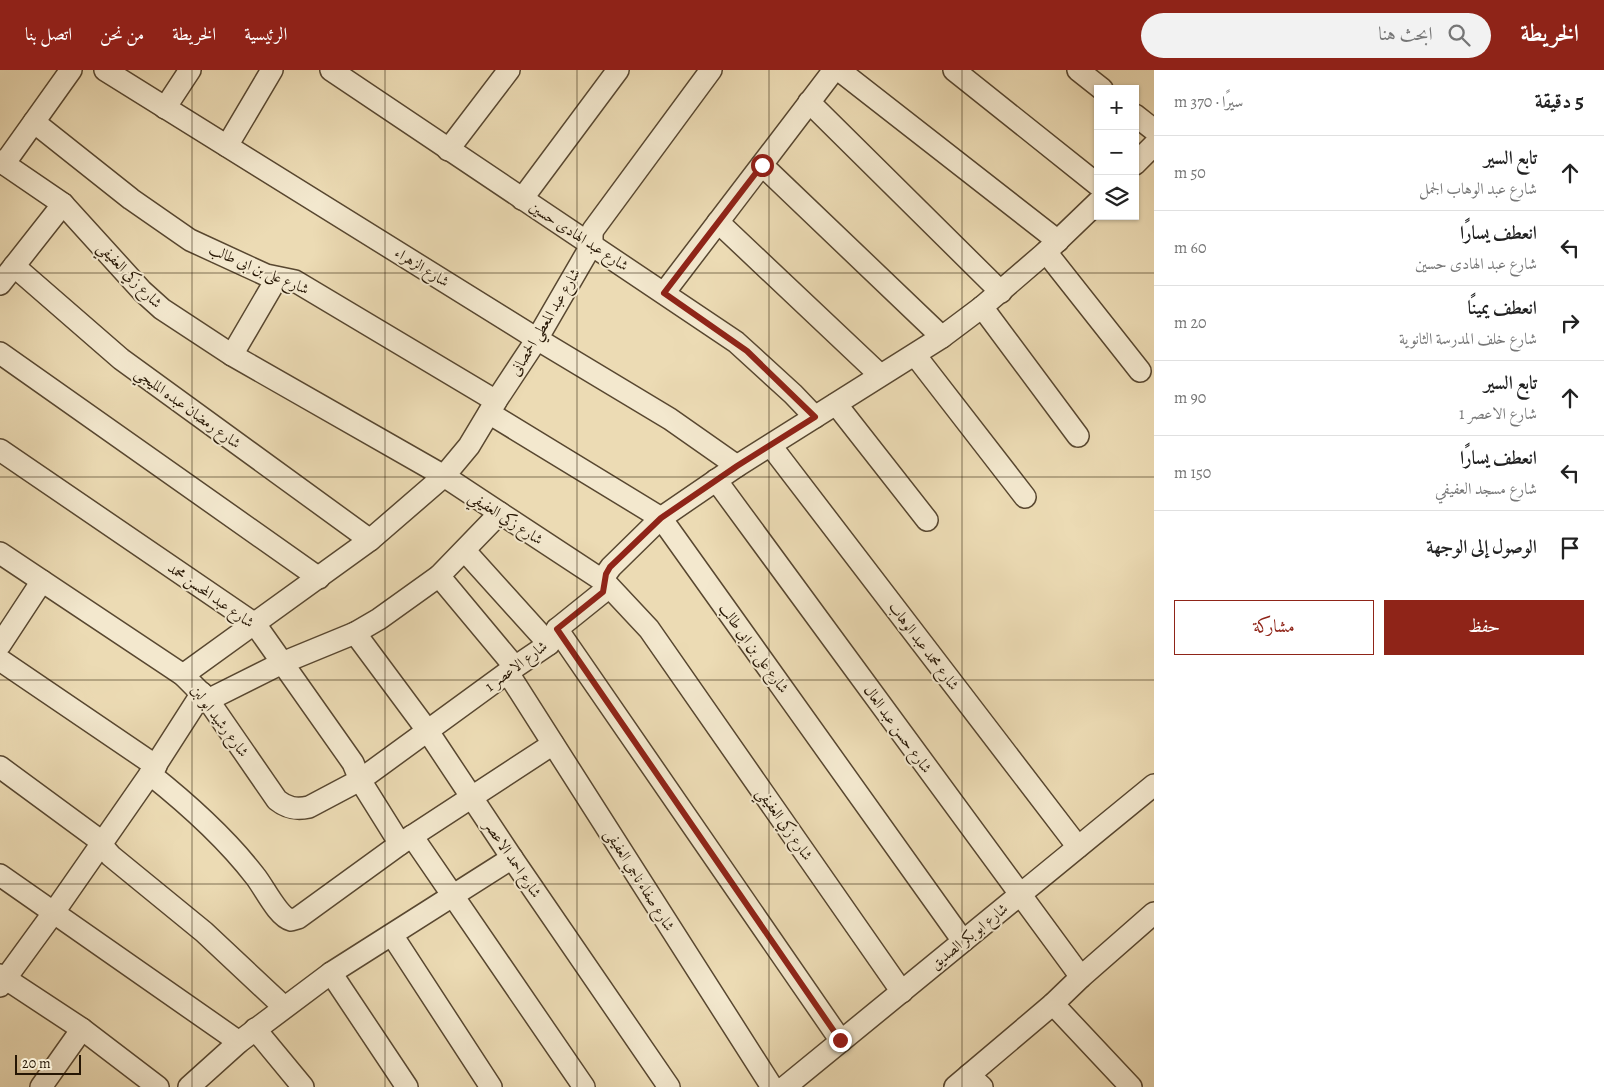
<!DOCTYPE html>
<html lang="ar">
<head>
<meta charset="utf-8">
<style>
	:root { --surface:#fff; --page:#f2f2f2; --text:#222; --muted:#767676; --line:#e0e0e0; --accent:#8f2418 }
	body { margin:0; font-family:Alegreya,Amiri,serif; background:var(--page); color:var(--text); direction:rtl }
	.controls { position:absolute; right:15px; top:15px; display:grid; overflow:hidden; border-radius:0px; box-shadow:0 1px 4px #0004 }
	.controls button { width:45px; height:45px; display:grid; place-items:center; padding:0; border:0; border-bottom:1px solid var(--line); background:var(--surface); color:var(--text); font:25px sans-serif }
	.scale { position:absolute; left:15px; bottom:12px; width:66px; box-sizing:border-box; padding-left:5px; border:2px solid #261604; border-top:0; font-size:14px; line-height:18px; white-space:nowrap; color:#261604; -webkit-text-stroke:4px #f3e8ce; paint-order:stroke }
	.stop { position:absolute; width:15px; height:15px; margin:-11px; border:4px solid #8f2418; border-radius:50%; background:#fff }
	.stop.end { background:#8f2418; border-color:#fff; box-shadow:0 1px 5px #0008 }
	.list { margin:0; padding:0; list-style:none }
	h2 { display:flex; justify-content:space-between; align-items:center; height:65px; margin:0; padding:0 20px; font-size:21px }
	h2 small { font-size:16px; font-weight:400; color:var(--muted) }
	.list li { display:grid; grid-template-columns:32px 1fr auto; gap:15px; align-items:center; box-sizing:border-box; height:75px; padding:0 20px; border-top:1px solid var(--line) }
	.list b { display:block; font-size:19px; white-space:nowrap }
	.list p { margin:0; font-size:16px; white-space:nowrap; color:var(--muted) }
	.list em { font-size:16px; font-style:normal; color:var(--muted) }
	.actions { display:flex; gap:10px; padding:15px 20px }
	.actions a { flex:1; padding:11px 0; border:1px solid var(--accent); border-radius:0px; text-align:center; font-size:18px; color:var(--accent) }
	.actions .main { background:var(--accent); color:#fff }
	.icon { flex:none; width:28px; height:28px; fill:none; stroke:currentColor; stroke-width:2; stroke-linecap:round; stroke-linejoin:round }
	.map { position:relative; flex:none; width:1154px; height:1017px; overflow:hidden; direction:ltr }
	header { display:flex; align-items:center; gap:30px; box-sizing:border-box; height:70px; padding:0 25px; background:var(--accent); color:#fff }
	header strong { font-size:24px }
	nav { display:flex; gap:28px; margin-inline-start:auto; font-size:18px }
	.search { width:350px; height:45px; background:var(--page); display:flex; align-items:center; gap:12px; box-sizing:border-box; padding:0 18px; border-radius:28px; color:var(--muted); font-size:19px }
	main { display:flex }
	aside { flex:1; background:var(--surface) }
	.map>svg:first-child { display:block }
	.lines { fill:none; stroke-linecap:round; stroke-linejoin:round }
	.minor-casing { stroke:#584730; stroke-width:24 }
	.minor { stroke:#f3e8ce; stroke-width:21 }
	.route { stroke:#8f2418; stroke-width:6 }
	.grid { fill:none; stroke:#261604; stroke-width:1; stroke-opacity:0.55 }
	.labels { text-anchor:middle; stroke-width:4; stroke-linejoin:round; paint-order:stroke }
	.street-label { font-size:15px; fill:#261604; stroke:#f3e8ce }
</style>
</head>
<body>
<header>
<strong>الخريطة</strong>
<div class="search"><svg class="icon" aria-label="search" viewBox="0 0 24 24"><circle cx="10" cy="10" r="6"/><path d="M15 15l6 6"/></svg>ابحث هنا</div>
<nav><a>الرئيسية</a><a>الخريطة</a><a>من نحن</a><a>اتصل بنا</a></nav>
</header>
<main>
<aside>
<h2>5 دقيقة<small>سيرًا · 370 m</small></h2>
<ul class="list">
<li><svg class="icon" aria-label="ahead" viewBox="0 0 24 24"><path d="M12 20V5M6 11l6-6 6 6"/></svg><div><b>تابع السير</b><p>شارع عبد الوهاب الجمل</p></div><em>50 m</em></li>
<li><svg class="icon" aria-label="left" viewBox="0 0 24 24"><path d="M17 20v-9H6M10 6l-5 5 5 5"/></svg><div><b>انعطف يسارًا</b><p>شارع عبد الهادى حسين</p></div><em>60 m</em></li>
<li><svg class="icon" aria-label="right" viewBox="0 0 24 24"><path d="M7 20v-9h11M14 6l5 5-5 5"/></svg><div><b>انعطف يمينًا</b><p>شارع خلف المدرسة الثانوية</p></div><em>20 m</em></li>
<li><svg class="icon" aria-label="ahead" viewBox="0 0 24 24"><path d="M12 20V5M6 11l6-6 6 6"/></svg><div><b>تابع السير</b><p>شارع الاعصر 1</p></div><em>90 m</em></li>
<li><svg class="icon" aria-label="left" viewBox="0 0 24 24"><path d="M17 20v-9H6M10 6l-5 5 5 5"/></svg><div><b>انعطف يسارًا</b><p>شارع مسجد العفيفي</p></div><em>150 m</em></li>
<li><svg class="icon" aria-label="arrive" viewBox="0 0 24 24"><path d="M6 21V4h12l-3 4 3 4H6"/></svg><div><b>الوصول إلى الوجهة</b></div></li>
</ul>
<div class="actions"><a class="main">حفظ</a><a>مشاركة</a></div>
</aside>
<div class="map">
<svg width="1154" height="1017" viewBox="0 0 1154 1017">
	<rect width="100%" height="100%" fill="#ecdbb4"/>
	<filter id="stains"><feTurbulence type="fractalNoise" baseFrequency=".004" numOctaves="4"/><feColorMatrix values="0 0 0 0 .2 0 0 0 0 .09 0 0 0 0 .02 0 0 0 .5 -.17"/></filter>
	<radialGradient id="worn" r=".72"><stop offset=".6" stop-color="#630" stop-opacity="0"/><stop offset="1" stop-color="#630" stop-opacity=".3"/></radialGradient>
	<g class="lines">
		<defs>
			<g id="minor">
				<path d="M105,0L537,269L670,349L737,396"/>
				<path d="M331,0L736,272L793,324L815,347"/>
				<path d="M839,0L1058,171"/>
				<path d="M954,0L1098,115"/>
				<path d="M1078,0L1102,19"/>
				<path d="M809,32L1001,222"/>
				<path d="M165,38L190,0"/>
				<path d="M1135,45L1154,60"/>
				<path d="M34,52L131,129L190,170L266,205L295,211L496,331"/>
				<path d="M227,76L272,0"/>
				<path d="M448,80L509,0"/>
				<path d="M0,91L63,134L142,221L162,239L232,285L444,406L500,443L605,512L649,559L902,922"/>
				<path d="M4,94L71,0"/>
				<path d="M1135,94L1154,75"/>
				<path d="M762,95L942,267"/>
				<path d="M522,129L618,0"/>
				<path d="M718,152L880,305"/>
				<path d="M1046,182L1140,301"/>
				<path d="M14,196L121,289L370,470"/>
				<path d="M0,214L63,134"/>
				<path d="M664,223L834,0"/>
				<path d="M982,237L1078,366"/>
				<path d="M0,283L319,508"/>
				<path d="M232,285L277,208"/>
				<path d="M915,285L1025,427"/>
				<path d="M836,334L927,450"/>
				<path d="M489,343L661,448L963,871"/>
				<path d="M771,376L1078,777"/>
				<path d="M0,380L255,554L353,693L360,710L400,774"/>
				<path d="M716,410L1081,907"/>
				<path d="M465,481L549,574"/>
				<path d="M0,483L183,605L208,630L277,730C287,738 296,740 309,737L360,710L515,597L549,574L557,559L603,522L606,504L611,497L661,448L737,396L942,267L982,237L1046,182L1098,132"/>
				<path d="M439,506L515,597"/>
				<path d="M557,559L841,971"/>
				<path d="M355,563L427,660L512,788L669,1017"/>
				<path d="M0,575L42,511"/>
				<path d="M0,590L156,696"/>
				<path d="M508,603L772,1017"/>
				<path d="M183,605L370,470L444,406L469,376L496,331L537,269L592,174V165L593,160L711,0"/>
				<path d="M208,630L282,593L355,563L379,549L439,506L500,443"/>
				<path d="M0,697L102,772L104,778L111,786L204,862L284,937"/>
				<path d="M150,704C189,735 225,767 255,806C264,817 278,847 291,850L298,848L400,774L553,674"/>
				<path d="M412,766L584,1017"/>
				<path d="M0,805L239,972"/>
				<path d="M392,865L491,1017"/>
				<path d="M331,903L407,1017"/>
				<path d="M0,905L82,959L158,1017"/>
				<path d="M0,916L54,842L150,704L202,623"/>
				<path d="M1053,934L1131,1017"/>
				<path d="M255,959L303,1017"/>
				<path d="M969,1005L982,1017"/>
				<path d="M41,1017L82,959"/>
				<path d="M189,1017L239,972L331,903L512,788"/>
				<path d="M785,1017L1154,715"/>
				<path d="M955,1017L1053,934L1081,907L1154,843"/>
			</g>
		</defs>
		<use href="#minor" class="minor-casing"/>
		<use href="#minor" class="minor"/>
	</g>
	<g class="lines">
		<path class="route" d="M762,95L664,223L747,281L815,347L737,396L661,448L610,497L606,504L603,522L557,559L840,970"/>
	</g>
	<path class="grid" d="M192,0V1017M385,0V1017M577,0V1017M769,0V1017M962,0V1017M0,203H1154M0,407H1154M0,610H1154M0,814H1154"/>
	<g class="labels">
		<g class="street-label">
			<text transform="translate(579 166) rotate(33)" y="5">شارع عبد الهادى حسين</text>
			<text transform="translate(422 197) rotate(32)" y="5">شارع الزهراء</text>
			<text transform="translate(259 199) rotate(23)" y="5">شارع على بن ابى طالب</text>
			<text transform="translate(130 205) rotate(46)" y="5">شارع زكي العفيفي</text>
			<text transform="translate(545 252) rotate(-59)" y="5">شارع عبد المعطي الحمصانى</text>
			<text transform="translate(188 338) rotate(36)" y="5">شارع رمضان عبده المليجي</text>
			<text transform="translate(506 448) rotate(33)" y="5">شارع زكي العفيفي</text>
			<text transform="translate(211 525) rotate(35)" y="5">شارع عبد المحسن محمد</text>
			<text transform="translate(924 576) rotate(53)" y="5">شارع محمد عبد الوهاب</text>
			<text transform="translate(754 578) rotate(54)" y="5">شارع على بن ابى طالب</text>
			<text transform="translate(516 596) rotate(-37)" y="5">شارع الاعصر 1</text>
			<text transform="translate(220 651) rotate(53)" y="5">شارع رشيد ابو لبن</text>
			<text transform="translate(898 659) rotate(54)" y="5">شارع حسن عبد العال</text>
			<text transform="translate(785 754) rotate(55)" y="5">شارع زكي العفيفي</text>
			<text transform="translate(513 789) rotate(56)" y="5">شارع احمد الاعصر</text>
			<text transform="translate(640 810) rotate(58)" y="5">شارع صفاء ناجي العفيفى</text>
			<text transform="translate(969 866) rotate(-39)" y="5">شارع ابو بكر الصديق</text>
		</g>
	</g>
	<rect width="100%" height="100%" filter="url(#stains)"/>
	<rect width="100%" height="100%" fill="url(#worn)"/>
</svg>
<div class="controls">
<button>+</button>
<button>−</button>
<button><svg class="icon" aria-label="layers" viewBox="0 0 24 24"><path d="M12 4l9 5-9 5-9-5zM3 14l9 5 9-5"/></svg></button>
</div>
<div class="scale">20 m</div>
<div class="stop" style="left:762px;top:95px"></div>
<div class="stop end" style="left:840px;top:970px"></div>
</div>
</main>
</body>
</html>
